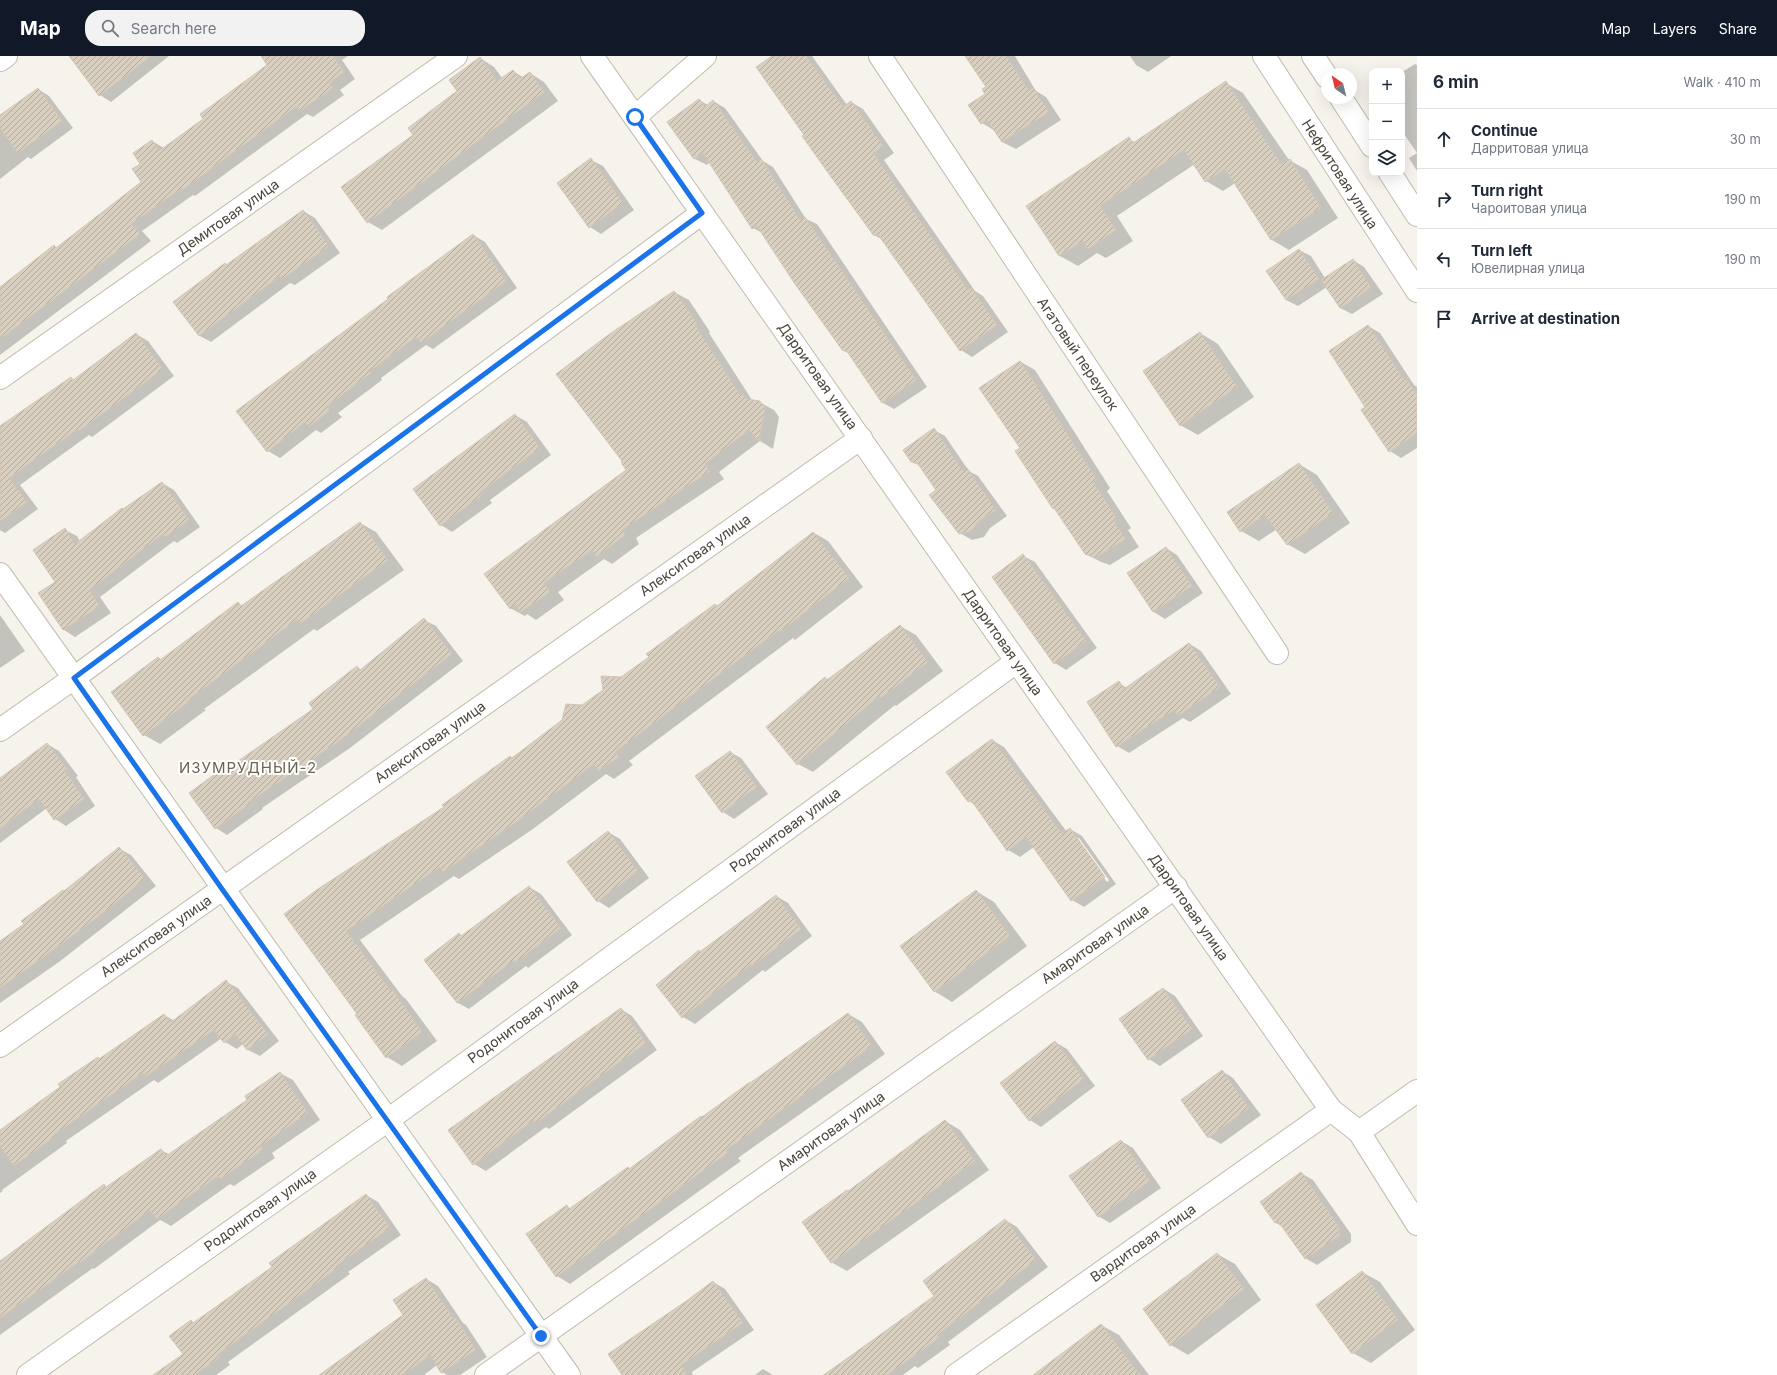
<!DOCTYPE html>
<html lang="en">
<head>
<meta charset="utf-8">
<style>
	:root { --surface:#fff; --page:#f2f2f3; --text:#1f2937; --muted:#747a83; --line:#e0e1e3; --accent:#111827 }
	body { margin:0; font-family:Inter,sans-serif; background:var(--page); color:var(--text) }
	.controls { position:absolute; right:12px; top:12px; display:grid; overflow:hidden; border-radius:8px; box-shadow:0 4px 16px #0002 }
	.controls button { width:36px; height:36px; display:grid; place-items:center; padding:0; border:0; border-bottom:1px solid var(--line); background:var(--surface); color:var(--text); font:20px sans-serif }
	.compass { position:absolute; left:1321px; top:12px; width:36px; height:36px; border-radius:50%; background:var(--surface); box-shadow:0 4px 16px #0002; rotate:325deg }
	.stop { position:absolute; width:12px; height:12px; margin:-9px; border:3px solid #1a73e8; border-radius:50%; background:#fff }
	.stop.end { background:#1a73e8; border-color:#fff; box-shadow:0 1px 4px #0008 }
	.list { margin:0; padding:0; list-style:none }
	h2 { display:flex; justify-content:space-between; align-items:center; height:52px; margin:0; padding:0 16px; font-size:17px }
	h2 small { font-size:13px; font-weight:400; color:var(--muted) }
	.list li { display:grid; grid-template-columns:26px 1fr auto; gap:12px; align-items:center; box-sizing:border-box; height:60px; padding:0 16px; border-top:1px solid var(--line) }
	.list b { display:block; font-size:15px; white-space:nowrap }
	.list p { margin:0; font-size:13px; white-space:nowrap; color:var(--muted) }
	.list em { font-size:13px; font-style:normal; color:var(--muted) }
	.icon { flex:none; width:22px; height:22px; fill:none; stroke:currentColor; stroke-width:2; stroke-linecap:round; stroke-linejoin:round }
	.map { position:relative; flex:none; width:1417px; height:1319px; overflow:hidden }
	header { display:flex; align-items:center; gap:24px; box-sizing:border-box; height:56px; padding:0 20px; background:var(--accent); color:#fff }
	header strong { font-size:19px }
	nav { display:flex; gap:22px; margin-inline-start:auto; font-size:14px }
	.search { width:280px; height:36px; background:var(--page); display:flex; align-items:center; gap:10px; box-sizing:border-box; padding:0 14px; border-radius:16px; color:var(--muted); font-size:15px }
	main { display:flex }
	aside { flex:1; background:var(--surface) }
	.map>svg:first-child { display:block }
	.shadow { fill:#0003; fill-rule:evenodd }
	.building { fill:url(#building-hatch); stroke:#d3c7b4 }
	.lines { fill:none; stroke-linecap:round; stroke-linejoin:round }
	.street-casing { stroke:#c2bbae; stroke-width:24 }
	.street { stroke:#fff; stroke-width:22 }
	.route { stroke:#1a73e8; stroke-width:5 }
	.labels { text-anchor:middle; stroke-width:4; stroke-linejoin:round; paint-order:stroke }
	.street-label { font-size:14px; fill:#4b4439; stroke:#fff }
	.neighbourhood-label { font-size:15px; letter-spacing:1px; fill:#6e6250; stroke:#fff }
</style>
</head>
<body>
<header>
<strong>Map</strong>
<div class="search"><svg class="icon" aria-label="search" viewBox="0 0 24 24"><circle cx="10" cy="10" r="6"/><path d="M15 15l6 6"/></svg>Search here</div>
<nav><a>Map</a><a>Layers</a><a>Share</a></nav>
</header>
<main>
<div class="map">
<svg width="1417" height="1319" viewBox="0 0 1417 1319">
	<defs>
		<pattern id="building-hatch" width="6" height="6" patternUnits="userSpaceOnUse"><rect width="6" height="6" fill="#d8cfc1"/><path d="M-1 1l2-2M0 6l6-6M5 7l2-2" fill="none" stroke="#b1aa9e"/></pattern>
	</defs>
	<rect width="100%" height="100%" fill="#f6f3ec"/>
	<g class="shadow">
		<path d="M86,0H169L111,46L100,39Z"/>
		<path d="M282,0H348L342,4L355,23L340,34L344,39L313,61L307,58L195,140L193,139L142,175L151,185L0,299V232L54,191L57,192L142,126V108L152,85L164,92L204,63Z"/>
		<path d="M774,0H812L847,49L851,46L863,53L894,97L884,104L975,235L983,240L1008,276L972,301L961,294L883,184L874,179L806,79Z"/>
		<path d="M967,0H1015L1036,35L1046,41L1061,64L1016,93L1002,86L995,75L982,67L987,31Z"/>
		<path d="M1130,0H1171L1148,16L1136,9Z"/>
		<path d="M480,2L494,11L503,23L513,15L524,22L530,17L544,26L558,45L382,174L368,166L414,79L458,35Z"/>
		<path d="M1415,8L1417,9V115L1409,102L1417,97L1402,75V16Z"/>
		<path d="M1226,27L1243,37L1289,104L1307,114L1338,162L1289,194L1272,184L1235,127L1223,135L1206,125L1195,108L1117,160L1133,185L1106,202L1097,197L1078,210L1060,200L1028,151L1129,83L1136,87Z"/>
		<path d="M38,33L49,40L73,72L31,103L28,101L0,123V61Z"/>
		<path d="M699,44L708,49L713,45L725,52L763,105L773,111L806,163L817,168L927,331L894,353L883,347L850,298L844,295L764,178L753,172L710,106L707,109L695,103L668,66Z"/>
		<path d="M591,104L603,110L634,154L601,178L590,171Z"/>
		<path d="M303,155L315,162L340,197L295,229L290,227L211,286L200,280L175,246Z"/>
		<path d="M473,179L485,186L517,232L433,293L426,289L381,322L382,324L338,357L342,361L321,377L316,374L280,402L268,395L389,243Z"/>
		<path d="M1299,194L1311,200L1325,222L1353,204L1364,211L1383,238L1352,258L1340,252L1327,231L1298,250L1286,244Z"/>
		<path d="M674,236L689,244L710,276L709,277L752,344L759,346L774,354L779,361L773,393L760,385L719,416L724,423L636,482L639,488L612,508L604,503L558,536L564,544L536,564L527,558L525,560L510,552L628,414Z"/>
		<path d="M1368,270L1380,277L1414,329L1417,331V392L1401,402L1390,395L1367,351Z"/>
		<path d="M1200,277L1218,288L1254,341L1198,379L1180,369Z"/>
		<path d="M136,278L148,285L174,320L92,381L89,379L20,429L38,453L5,477L0,474V372L71,322L75,324Z"/>
		<path d="M1021,306L1035,314L1110,432L1107,435L1131,472L1128,474L1139,491L1110,509L1101,506L1086,498L1021,393Z"/>
		<path d="M515,359L527,366L551,399L490,444L492,447L452,476L441,469Z"/>
		<path d="M934,374L945,380L969,415L978,420L1007,460L990,472L984,481L972,484L960,477L937,434L922,411L911,405Z"/>
		<path d="M1299,408L1317,419L1350,467L1305,498L1287,488L1277,473L1259,485L1241,475Z"/>
		<path d="M162,427L174,434L200,471L177,487L174,485L100,541L111,557L75,581L64,574L40,537L57,526L65,474L77,480L80,485Z"/>
		<path d="M360,467L376,476L404,514L317,575L314,573L204,653L206,654L160,688L144,679L159,602L162,604L238,548L243,550Z"/>
		<path d="M814,477L828,485L863,531L795,584L793,582L629,705L633,709L614,723L606,718L533,773L459,823L454,820L360,884L402,940L406,943L437,985L402,1010L387,1001L358,958L285,859L445,751L582,650L650,601L715,549L718,550Z"/>
		<path d="M1166,492L1177,499L1203,537L1165,563L1154,556L1128,518Z"/>
		<path d="M1023,500L1035,506L1097,592L1066,614L1055,607Z"/>
		<path d="M0,559L25,595L0,612Z"/>
		<path d="M424,564L436,570L463,605L350,692L262,752L263,753L227,779L216,772L229,713L314,653L357,611L361,614Z"/>
		<path d="M900,570L916,579L943,615L896,650L895,649L813,716L798,708L825,623L828,624Z"/>
		<path d="M1190,588L1201,595L1231,638L1190,666L1183,662L1129,697L1117,690L1119,627L1127,632Z"/>
		<path d="M992,684L1004,691L1067,776L1070,773L1082,780L1116,828L1084,851L1072,844L1034,791L1020,801L1008,794L975,749L969,745ZM1076,782H1079L1109,824L1107,826Z"/>
		<path d="M47,688L59,695L78,720L76,721L95,750L66,770L55,763L47,752L0,787V723Z"/>
		<path d="M730,696L741,702L768,738L734,763L723,756Z"/>
		<path d="M608,776L620,783L649,822L609,852L598,845Z"/>
		<path d="M120,793L131,799L156,830L59,906L0,947V886L25,869Z"/>
		<path d="M529,831L541,838L572,879L528,912L526,910L469,953L458,947L425,904L459,878L463,880Z"/>
		<path d="M976,835L994,846L1027,890L952,946L934,935Z"/>
		<path d="M776,840L788,847L812,880L765,916L763,914L695,968L683,961L658,929L699,896Z"/>
		<path d="M226,926L238,932L279,985L260,1000L248,994L243,988L237,993L225,986L222,982L158,1027L154,1024L66,1085L67,1087L2,1134L3,1135L0,1137V1075L164,959L175,965Z"/>
		<path d="M1164,933L1175,940L1203,980L1160,1010L1149,1003Z"/>
		<path d="M621,953L632,960L657,994L549,1073L546,1071L486,1115L474,1108L449,1075Z"/>
		<path d="M848,958L862,966L885,998L738,1102L741,1105L570,1228L557,1220L567,1151L571,1153L630,1114Z"/>
		<path d="M1055,986L1067,993L1095,1030L1041,1071L1030,1064Z"/>
		<path d="M1222,1015L1233,1022L1261,1059L1221,1088L1209,1081Z"/>
		<path d="M280,1017L293,1024L320,1064L272,1097L275,1102L234,1130L230,1128L171,1170L160,1164L94,1213L93,1212L0,1279V1206L104,1130L108,1132L161,1094L170,1099L248,1044Z"/>
		<path d="M945,1065L960,1074L989,1114L847,1215L831,1206L848,1136Z"/>
		<path d="M1121,1085L1133,1092L1161,1132L1110,1167L1098,1160Z"/>
		<path d="M1301,1117L1313,1124L1351,1178V1186L1317,1209L1305,1202L1283,1171L1276,1167L1261,1146Z"/>
		<path d="M366,1139L378,1146L401,1179L348,1216L350,1218L228,1306L230,1309L216,1319H154L184,1298L191,1265L194,1267L273,1211Z"/>
		<path d="M1005,1164L1017,1171L1048,1211L948,1286L950,1289L918,1312L915,1310L903,1319H823L936,1240Z"/>
		<path d="M1217,1198L1235,1208L1261,1244L1188,1299L1171,1289Z"/>
		<path d="M1362,1216L1380,1226L1415,1274L1371,1307L1353,1297Z"/>
		<path d="M426,1223L438,1230L463,1267L466,1269L487,1301L460,1319H447L442,1316L437,1309L424,1319H319L404,1259Z"/>
		<path d="M713,1226L725,1233L754,1274L692,1316L693,1319H623L686,1246Z"/>
		<path d="M1101,1269L1119,1279L1149,1319H1055Z"/>
		<path d="M763,1313L773,1319H755Z"/>
	</g>
	<g class="building">
		<path d="M69,0H151L99,40Z"/>
		<path d="M261,0H333L344,16L329,27L333,32L300,55L297,50L182,134V132L131,168L140,178L0,283V231L54,189L56,192L141,126L132,113L140,108L133,97L152,84L159,95L203,63L200,58L267,9Z"/>
		<path d="M772,0H806L843,51L851,45L883,90L873,97L968,234L971,232L997,269L960,295L877,177L874,180L834,125L802,80L804,79L756,11Z"/>
		<path d="M965,0H1006L1029,35L1033,32L1049,56L1002,86L987,64L981,68L968,49L985,38L982,33L986,31Z"/>
		<path d="M480,1L497,25L513,14L520,23L530,16L544,36L367,167L341,131L413,79L408,72L457,35L449,24Z"/>
		<path d="M1226,25L1281,108L1290,103L1321,152L1271,184L1225,113L1205,126L1184,94L1100,150L1116,174L1088,193L1083,185L1059,200L1026,150L1129,81L1133,87Z"/>
		<path d="M38,32L62,65L18,97L0,72V59Z"/>
		<path d="M699,43L705,51L713,44L757,106L761,103L800,164L805,161L916,324L882,347L846,294L843,295L795,228L757,170L752,173L703,97L694,103L667,66Z"/>
		<path d="M591,102L623,147L589,172L557,127Z"/>
		<path d="M303,154L329,190L282,223L280,220L199,280L173,246L225,207L226,209Z"/>
		<path d="M473,178L506,225L421,287L416,281L370,315L371,317L327,350L330,354L309,371L305,366L267,396L236,355L388,243L387,241Z"/>
		<path d="M1299,193L1319,223L1286,244L1266,215Z"/>
		<path d="M1353,203L1371,232L1340,252L1321,224Z"/>
		<path d="M674,235L697,267L695,269L740,339L742,337L747,343L760,345L765,352L759,386L749,374L705,408L710,415L622,474L625,479L597,501L592,494L544,527L550,536L521,556L515,548L510,553L484,518L626,414L621,406L622,405L556,318L611,277Z"/>
		<path d="M1368,269L1405,325L1407,324L1417,339V377L1389,396L1361,354L1365,351L1329,295Z"/>
		<path d="M1200,276L1237,331L1180,370L1143,315Z"/>
		<path d="M136,277L163,313L79,375L78,373L9,422L27,446L0,465V370L71,321L73,324Z"/>
		<path d="M1020,305L1097,424L1093,426L1117,463L1114,466L1126,483L1095,502L1085,498L1054,452L1053,453L1015,395L1020,392L979,332Z"/>
		<path d="M515,358L540,392L479,437L481,440L440,470L413,433Z"/>
		<path d="M934,372L963,415L967,412L996,454L978,466L972,475L959,478L929,439L936,434L918,408L911,406L903,394Z"/>
		<path d="M1299,407L1333,457L1287,489L1265,459L1240,476L1227,456Z"/>
		<path d="M162,426L189,464L165,481L163,478L89,534L100,550L63,574L38,537L55,526L33,494L65,472L75,488L122,452L123,453Z"/>
		<path d="M360,466L388,504L301,567L298,563L189,643L190,645L143,680L111,636L158,601L160,604L238,546L241,550Z"/>
		<path d="M813,476L849,522L780,576L779,574L615,696L619,701L598,715L594,708L519,764L443,816L440,811L346,875L390,934L392,933L422,976L386,1002L355,959L357,958L284,858L318,833L444,751L442,749L510,700L512,702L562,664L566,648L582,649L603,634L601,620L621,621L649,601L646,598L715,548L717,550Z"/>
		<path d="M1166,491L1192,530L1153,556L1127,517Z"/>
		<path d="M1023,498L1086,585L1054,608L992,521Z"/>
		<path d="M424,562L452,598L339,685L251,745L252,746L215,773L189,737L226,710L228,712L313,653L309,647L357,610L360,614Z"/>
		<path d="M900,569L928,606L881,642L879,640L797,709L766,671L825,621L827,624Z"/>
		<path d="M1189,587L1220,631L1178,660L1174,654L1116,691L1087,646L1119,625L1124,633Z"/>
		<path d="M992,683L1062,778L1070,772L1105,821L1071,845L1026,781L1007,795L971,744L968,746L946,716Z"/>
		<path d="M47,687L67,713L64,714L84,743L54,764L39,743L0,772V722Z"/>
		<path d="M730,695L757,731L722,757L695,720Z"/>
		<path d="M608,775L638,815L597,846L567,806Z"/>
		<path d="M119,791L145,823L89,868L0,932V885L24,868L21,865L63,834L64,835Z"/>
		<path d="M529,830L561,872L516,906L514,904L457,947L424,904L459,877L461,880Z"/>
		<path d="M976,834L1010,880L934,936L900,890Z"/>
		<path d="M776,839L801,873L752,910L751,908L682,962L656,929L699,894L700,896Z"/>
		<path d="M226,924L268,978L247,994L235,978L224,987L214,974L145,1021L143,1017L55,1078L56,1080L14,1110L0,1090V1074L60,1031L58,1028L98,1001L99,1003L164,958L170,967Z"/>
		<path d="M1163,932L1192,973L1148,1004L1119,963Z"/>
		<path d="M621,952L646,987L536,1067L534,1064L473,1109L448,1074Z"/>
		<path d="M848,957L872,990L726,1094L728,1097L556,1221L526,1178L567,1149L569,1153L628,1111L629,1113L701,1060L702,1061L750,1026V1027Z"/>
		<path d="M1055,985L1084,1023L1029,1065L1000,1027Z"/>
		<path d="M1222,1014L1249,1052L1208,1082L1181,1044Z"/>
		<path d="M280,1016L308,1057L260,1090L263,1094L220,1123L218,1120L157,1163L150,1154L81,1206L80,1205L0,1262V1205L104,1128L106,1131L161,1093L166,1100L247,1044L245,1040Z"/>
		<path d="M945,1064L975,1105L831,1207L802,1166L847,1134L848,1135Z"/>
		<path d="M1121,1084L1150,1125L1098,1161L1069,1120Z"/>
		<path d="M1301,1116L1339,1171V1180L1305,1203L1278,1165L1275,1167L1260,1146Z"/>
		<path d="M366,1138L390,1172L337,1209L339,1211L217,1299L219,1302L195,1319H153L183,1298L169,1280L191,1264L193,1267L272,1211L269,1207Z"/>
		<path d="M1005,1163L1036,1204L937,1279L939,1282L887,1319H824L934,1240L923,1225Z"/>
		<path d="M1217,1197L1244,1233L1170,1290L1143,1253Z"/>
		<path d="M1362,1215L1398,1264L1352,1298L1316,1249Z"/>
		<path d="M426,1222L453,1262L455,1261L476,1294L441,1317L430,1299L403,1319H319L403,1259L393,1244Z"/>
		<path d="M713,1225L743,1267L681,1309L687,1319H622L608,1298L685,1246Z"/>
		<path d="M1101,1268L1140,1319H1033Z"/>
	</g>
	<g class="lines">
		<defs>
			<g id="street">
				<path d="M592,0L1331,1054L1359,1076L1417,1168"/>
				<path d="M880,0L1277,597"/>
				<path d="M1264,0L1417,235"/>
				<path d="M1313,0L1327,21"/>
				<path d="M0,4L6,0"/>
				<path d="M1341,42L1372,90"/>
				<path d="M635,61L705,0"/>
				<path d="M1390,117L1417,159"/>
				<path d="M0,322L456,0"/>
				<path d="M0,518L569,1319"/>
				<path d="M0,674L74,622L702,157"/>
				<path d="M0,990L861,382"/>
				<path d="M1359,1076L1417,1035"/>
				<path d="M28,1319L388,1064L1016,606"/>
				<path d="M486,1319L1176,831"/>
				<path d="M956,1319L1331,1054"/>
			</g>
		</defs>
		<use href="#street" class="street-casing"/>
		<use href="#street" class="street"/>
	</g>
	<g class="lines">
		<path class="route" d="M541,1280L222,833L74,622L702,157L635,61"/>
	</g>
	<g class="labels">
		<g class="street-label">
			<text transform="translate(1340 118) rotate(57)" y="5">Нефритовая улица</text>
			<text transform="translate(228 161) rotate(-35)" y="5">Демитовая улица</text>
			<text transform="translate(1078 298) rotate(56)" y="5">Агатовый переулок</text>
			<text transform="translate(818 320) rotate(55)" y="5">Дарритовая улица</text>
			<text transform="translate(695 499) rotate(-35)" y="5">Алекситовая улица</text>
			<text transform="translate(1003 586) rotate(55)" y="5">Дарритовая улица</text>
			<text transform="translate(430 686) rotate(-35)" y="5">Алекситовая улица</text>
			<text transform="translate(785 774) rotate(-36)" y="5">Родонитовая улица</text>
			<text transform="translate(1189 851) rotate(55)" y="5">Дарритовая улица</text>
			<text transform="translate(156 880) rotate(-35)" y="5">Алекситовая улица</text>
			<text transform="translate(1095 888) rotate(-35)" y="5">Амаритовая улица</text>
			<text transform="translate(523 965) rotate(-36)" y="5">Родонитовая улица</text>
			<text transform="translate(831 1075) rotate(-35)" y="5">Амаритовая улица</text>
			<text transform="translate(260 1154) rotate(-35)" y="5">Родонитовая улица</text>
			<text transform="translate(1143 1187) rotate(-35)" y="5">Вардитовая улица</text>
		</g>
		<g class="neighbourhood-label">
			<text x="248" y="717">ИЗУМРУДНЫЙ-2</text>
		</g>
	</g>
</svg>
<div class="controls">
<button>+</button>
<button>−</button>
<button><svg class="icon" aria-label="layers" viewBox="0 0 24 24"><path d="M12 4l9 5-9 5-9-5zM3 14l9 5 9-5"/></svg></button>
</div>
<svg class="compass" viewBox="-18 -18 36 36"><path d="M0-13l5 13h-10z" fill="#e53935"/><path d="M0 13l5-13h-10z" fill="#747a83"/></svg>
<div class="stop" style="left:635px;top:61px"></div>
<div class="stop end" style="left:541px;top:1280px"></div>
</div>
<aside>
<h2>6 min<small>Walk · 410 m</small></h2>
<ul class="list">
<li><svg class="icon" aria-label="ahead" viewBox="0 0 24 24"><path d="M12 20V5M6 11l6-6 6 6"/></svg><div><b>Continue</b><p>Дарритовая улица</p></div><em>30 m</em></li>
<li><svg class="icon" aria-label="right" viewBox="0 0 24 24"><path d="M7 20v-9h11M14 6l5 5-5 5"/></svg><div><b>Turn right</b><p>Чароитовая улица</p></div><em>190 m</em></li>
<li><svg class="icon" aria-label="left" viewBox="0 0 24 24"><path d="M17 20v-9H6M10 6l-5 5 5 5"/></svg><div><b>Turn left</b><p>Ювелирная улица</p></div><em>190 m</em></li>
<li><svg class="icon" aria-label="arrive" viewBox="0 0 24 24"><path d="M6 21V4h12l-3 4 3 4H6"/></svg><div><b>Arrive at destination</b></div></li>
</ul>
</aside>
</main>
</body>
</html>
